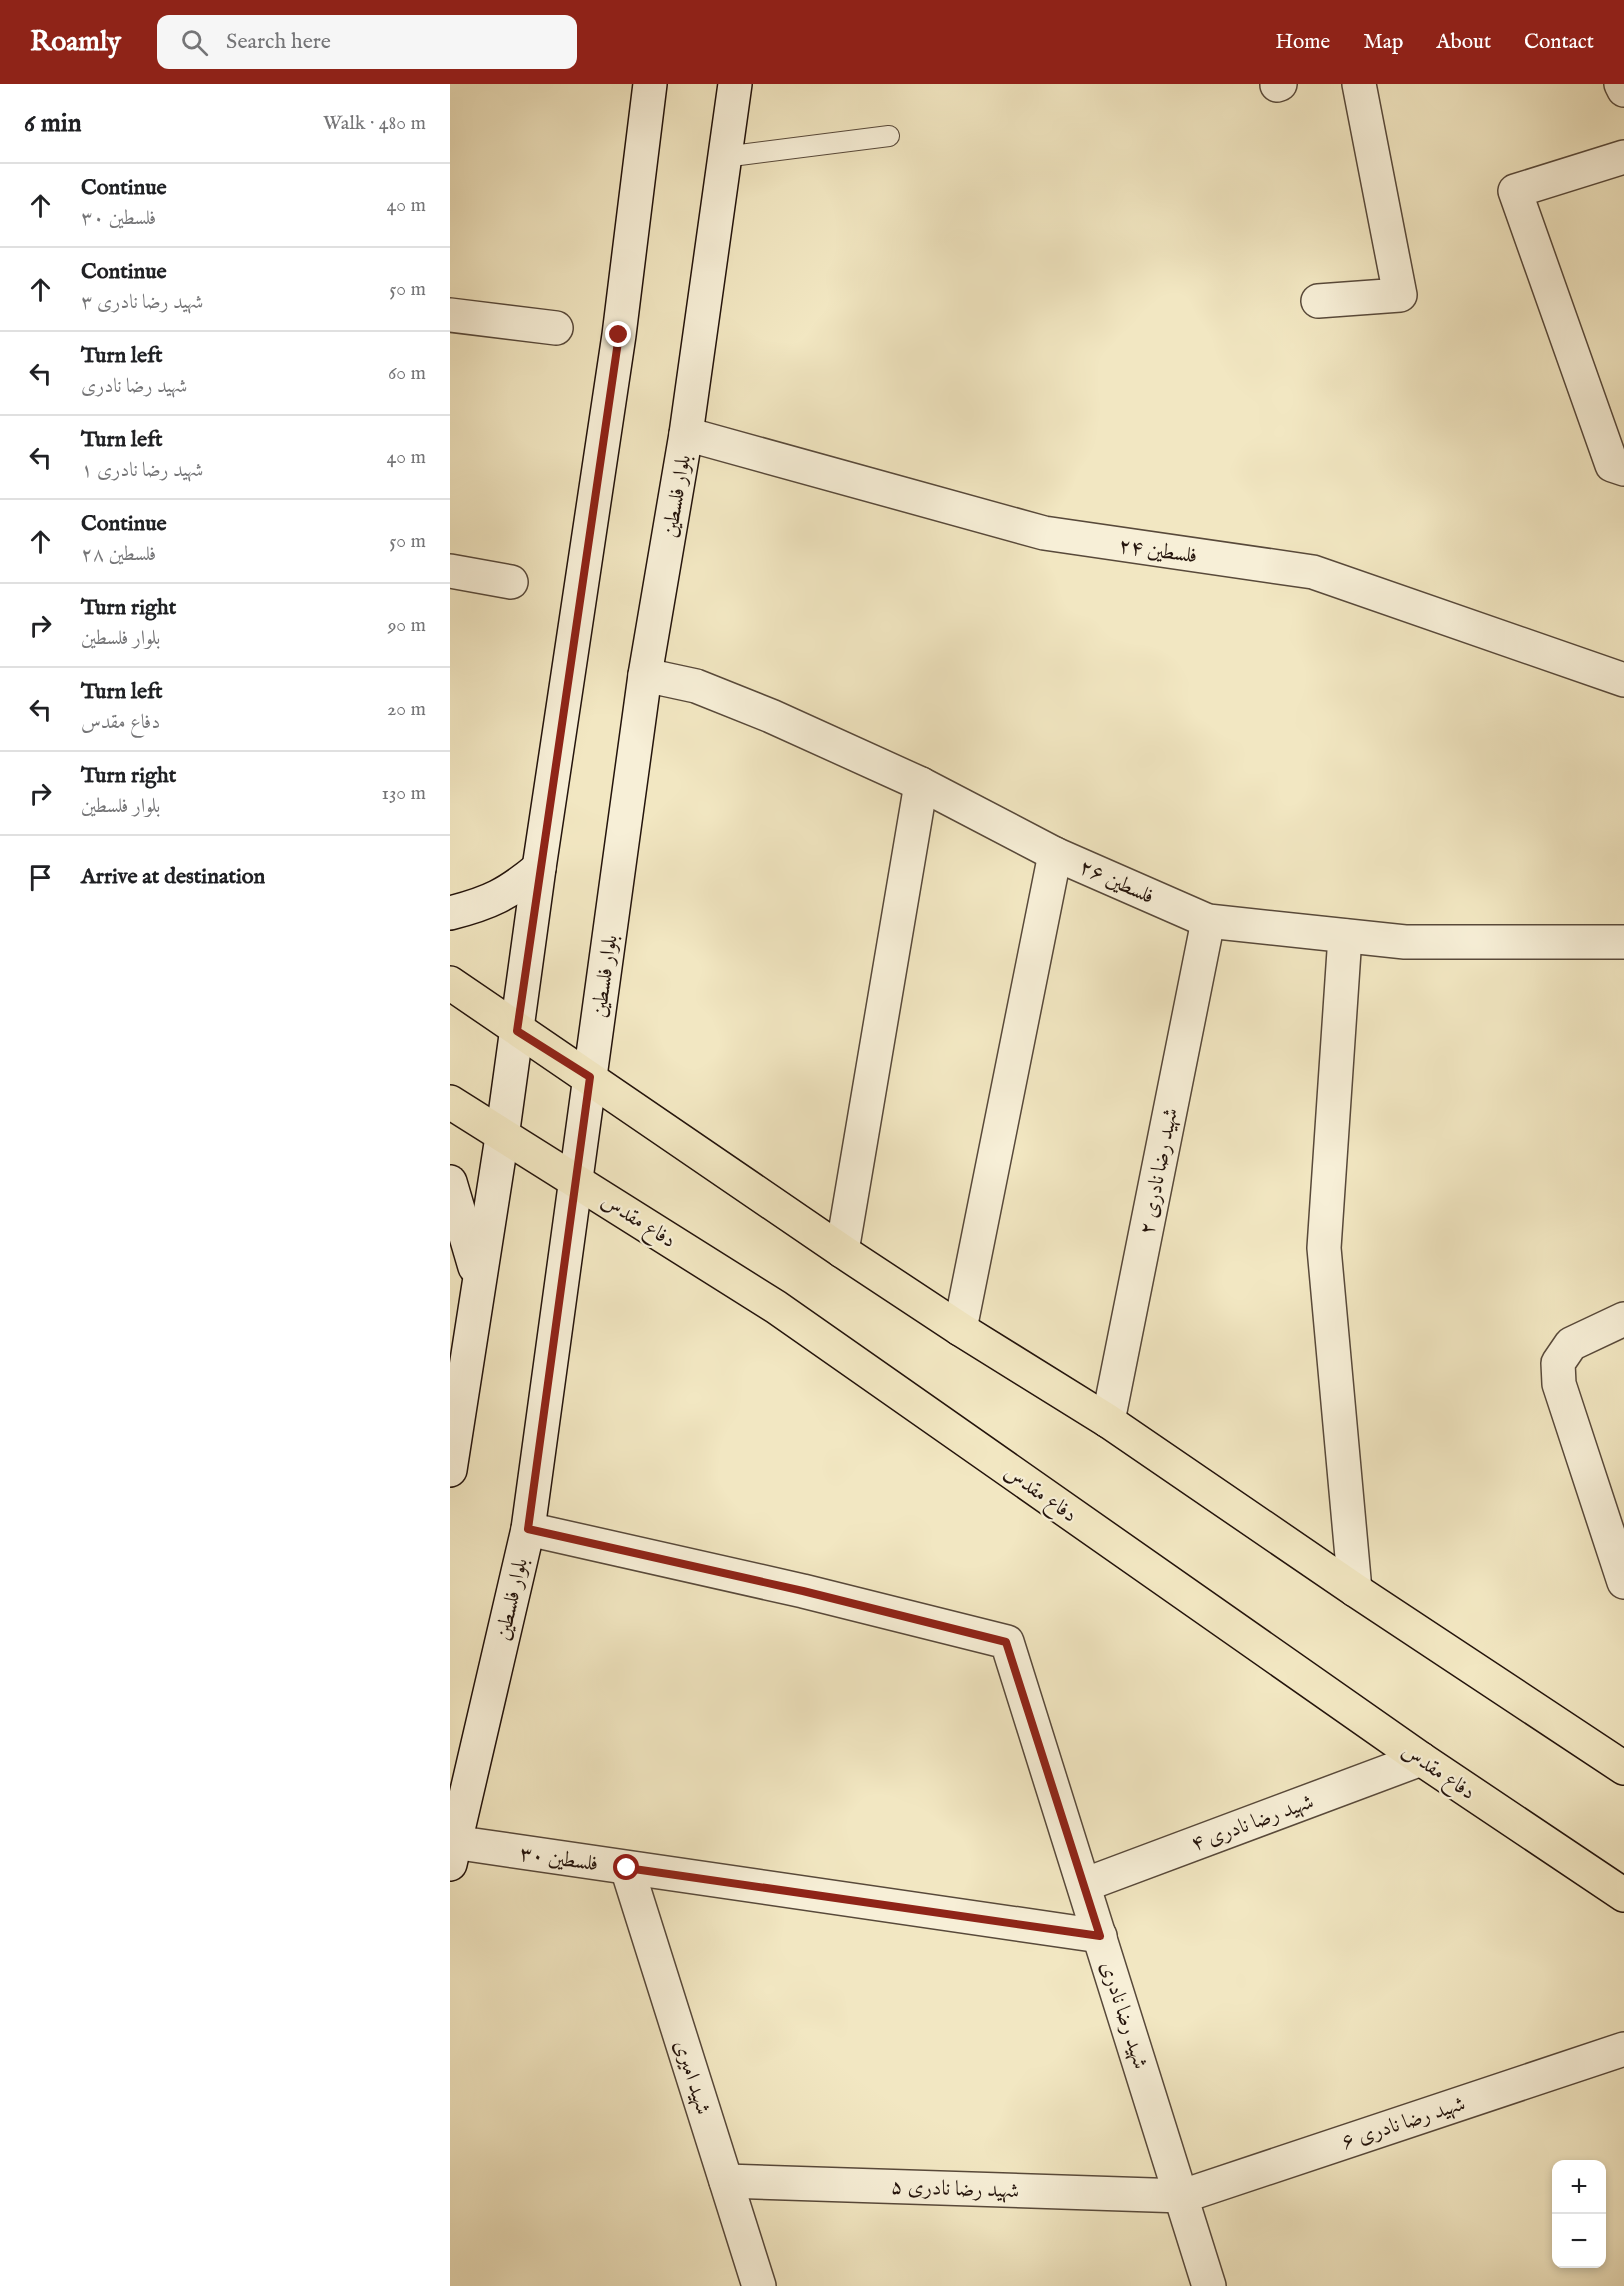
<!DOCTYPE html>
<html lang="en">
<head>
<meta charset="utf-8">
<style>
	:root { --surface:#fff; --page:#f6f6f6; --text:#202124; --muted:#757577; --line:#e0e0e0; --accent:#8f2418 }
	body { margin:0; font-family:"IM FELL English",Amiri,serif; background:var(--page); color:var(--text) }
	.controls { position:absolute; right:18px; bottom:18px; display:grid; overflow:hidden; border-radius:12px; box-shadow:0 3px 9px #0003 }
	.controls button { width:54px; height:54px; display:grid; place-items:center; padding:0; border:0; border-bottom:2px solid var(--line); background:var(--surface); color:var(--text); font:30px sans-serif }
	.stop { position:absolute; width:18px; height:18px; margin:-14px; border:4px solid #8f2418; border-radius:50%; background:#fff }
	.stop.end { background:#8f2418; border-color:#fff; box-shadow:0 2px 6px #0008 }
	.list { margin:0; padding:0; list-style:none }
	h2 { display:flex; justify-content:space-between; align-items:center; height:78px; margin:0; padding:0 24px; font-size:26px }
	h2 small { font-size:20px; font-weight:400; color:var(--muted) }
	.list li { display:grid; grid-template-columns:39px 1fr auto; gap:18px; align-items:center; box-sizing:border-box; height:84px; padding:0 24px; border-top:2px solid var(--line) }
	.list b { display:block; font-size:22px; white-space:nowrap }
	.list p { margin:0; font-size:20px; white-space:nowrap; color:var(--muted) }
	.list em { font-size:20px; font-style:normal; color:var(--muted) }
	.icon { flex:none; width:33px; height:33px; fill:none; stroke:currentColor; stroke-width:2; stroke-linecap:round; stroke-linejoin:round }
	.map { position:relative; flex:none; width:1174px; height:2202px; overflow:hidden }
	header { display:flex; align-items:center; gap:36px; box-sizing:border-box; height:84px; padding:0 30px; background:var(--accent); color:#fff }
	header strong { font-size:28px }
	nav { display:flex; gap:33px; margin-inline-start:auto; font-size:21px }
	.search { width:420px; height:54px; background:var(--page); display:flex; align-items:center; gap:15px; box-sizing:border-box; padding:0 21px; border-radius:12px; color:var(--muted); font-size:22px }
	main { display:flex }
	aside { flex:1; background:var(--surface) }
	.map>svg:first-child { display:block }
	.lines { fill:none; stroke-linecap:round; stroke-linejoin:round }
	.lane-casing { stroke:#58493a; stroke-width:22 }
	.street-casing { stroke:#58493a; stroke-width:36 }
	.secondary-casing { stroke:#24140c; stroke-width:36 }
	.primary-casing { stroke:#24140c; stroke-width:36 }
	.lane { stroke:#f7efd7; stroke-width:20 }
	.street { stroke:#f7efd7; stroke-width:33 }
	.secondary { stroke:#f7efd7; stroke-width:33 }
	.primary { stroke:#f2e7c2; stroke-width:33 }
	.route { stroke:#8f2418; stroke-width:8 }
	.labels { text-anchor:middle; stroke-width:4.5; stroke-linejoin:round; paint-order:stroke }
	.street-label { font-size:21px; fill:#24140c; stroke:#f7efd7 }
</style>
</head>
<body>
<header>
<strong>Roamly</strong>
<div class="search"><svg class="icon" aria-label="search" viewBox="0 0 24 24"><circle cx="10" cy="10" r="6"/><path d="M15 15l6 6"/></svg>Search here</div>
<nav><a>Home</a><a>Map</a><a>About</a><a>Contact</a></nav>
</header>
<main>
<aside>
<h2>6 min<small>Walk · 480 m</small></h2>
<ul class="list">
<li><svg class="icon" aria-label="ahead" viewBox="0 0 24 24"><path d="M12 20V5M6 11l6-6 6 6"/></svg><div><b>Continue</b><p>فلسطین ۳۰</p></div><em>40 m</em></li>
<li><svg class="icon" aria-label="ahead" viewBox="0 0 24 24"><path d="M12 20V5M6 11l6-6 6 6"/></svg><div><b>Continue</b><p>شهید رضا نادری ۳</p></div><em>50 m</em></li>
<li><svg class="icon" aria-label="left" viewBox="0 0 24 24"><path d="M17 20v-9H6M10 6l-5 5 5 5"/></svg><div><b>Turn left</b><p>شهید رضا نادری</p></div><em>60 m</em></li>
<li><svg class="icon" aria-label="left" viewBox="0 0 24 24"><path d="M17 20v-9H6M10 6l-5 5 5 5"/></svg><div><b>Turn left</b><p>شهید رضا نادری ۱</p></div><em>40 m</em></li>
<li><svg class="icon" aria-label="ahead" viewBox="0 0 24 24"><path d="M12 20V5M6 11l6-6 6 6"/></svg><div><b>Continue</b><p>فلسطین ۲۸</p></div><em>50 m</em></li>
<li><svg class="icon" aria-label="right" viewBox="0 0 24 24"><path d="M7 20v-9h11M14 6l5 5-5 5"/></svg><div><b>Turn right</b><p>بلوار فلسطین</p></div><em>90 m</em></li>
<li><svg class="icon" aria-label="left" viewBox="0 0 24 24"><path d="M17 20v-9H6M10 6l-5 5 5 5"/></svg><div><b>Turn left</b><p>دفاع مقدس</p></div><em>20 m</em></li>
<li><svg class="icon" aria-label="right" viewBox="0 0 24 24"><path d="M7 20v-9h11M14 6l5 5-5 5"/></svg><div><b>Turn right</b><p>بلوار فلسطین</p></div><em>130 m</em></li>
<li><svg class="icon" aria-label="arrive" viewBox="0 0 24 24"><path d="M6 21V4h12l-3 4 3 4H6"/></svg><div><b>Arrive at destination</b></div></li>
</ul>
</aside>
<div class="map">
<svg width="1174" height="2202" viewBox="0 0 1174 2202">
	<rect width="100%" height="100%" fill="#f2e7c2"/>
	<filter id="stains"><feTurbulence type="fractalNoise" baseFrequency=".00333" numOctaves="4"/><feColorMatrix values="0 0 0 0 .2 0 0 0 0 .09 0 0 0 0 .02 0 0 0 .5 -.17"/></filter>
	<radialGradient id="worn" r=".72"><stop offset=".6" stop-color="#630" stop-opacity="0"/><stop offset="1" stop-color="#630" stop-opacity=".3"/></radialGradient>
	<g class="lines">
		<defs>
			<path id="lane" d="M274,73L439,52"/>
			<g id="street">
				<path d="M1171,0L1174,6"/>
				<path d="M827,1L830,0"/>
				<path d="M1174,73L1065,107L1162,381L1174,385"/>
				<path d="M868,217L950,211L909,0"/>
				<path d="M0,231L106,244"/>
				<path d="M236,350L594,449L863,488L1174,596"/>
				<path d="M0,487L61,498"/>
				<path d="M195,591L246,602L321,632L471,700L605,770L758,837L955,858H1174"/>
				<path d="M895,852L874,1164L905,1506"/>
				<path d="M392,1167L471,700"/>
				<path d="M1174,1235L1121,1260L1108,1279L1109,1300L1174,1498"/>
				<path d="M510,1245L605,770"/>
				<path d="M658,1337L758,837"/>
				<path d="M78,1445L353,1507L557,1558L759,2202"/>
				<path d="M3,1758L650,1852"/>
				<path d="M177,1784L309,2202"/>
				<path d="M634,1801L971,1675"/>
				<path d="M276,2097L733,2112L1174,1965"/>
			</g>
			<g id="secondary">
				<path d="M0,829C40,819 58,810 89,784"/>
				<path d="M0,1098L25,1183"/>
				<path d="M0,1386L52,1053L89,784L169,251L200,0"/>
				<path d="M0,1780L78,1445L195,591L236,350L285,0"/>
			</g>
			<g id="primary">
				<path d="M0,899L392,1167L510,1245L658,1337L905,1506L1174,1684"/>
				<path d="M0,1018L326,1223L971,1675L1174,1811"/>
			</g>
		</defs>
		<use href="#lane" class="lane-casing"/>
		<use href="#street" class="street-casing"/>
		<use href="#secondary" class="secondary-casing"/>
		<use href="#primary" class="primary-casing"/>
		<use href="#lane" class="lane"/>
		<use href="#street" class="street"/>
		<use href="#secondary" class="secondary"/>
		<use href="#primary" class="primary"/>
	</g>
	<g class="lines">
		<path class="route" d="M169,251L67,947L140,993L78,1445L353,1507L556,1558L650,1852L177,1784"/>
	</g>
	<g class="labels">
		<g class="street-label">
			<text transform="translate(226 412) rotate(-80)" y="7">بلوار فلسطین</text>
			<text transform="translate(708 466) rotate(8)" y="7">فلسطین ۲۴</text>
			<text transform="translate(667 797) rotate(24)" y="7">فلسطین ۲۶</text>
			<text transform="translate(154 892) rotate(-82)" y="7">بلوار فلسطین</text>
			<text transform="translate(708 1087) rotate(-79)" y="7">شهید رضا نادری ۲</text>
			<text transform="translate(189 1136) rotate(32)" y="7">دفاع مقدس</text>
			<text transform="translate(591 1409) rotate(35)" y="7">دفاع مقدس</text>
			<text transform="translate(61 1515) rotate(-77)" y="7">بلوار فلسطین</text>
			<text transform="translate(989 1687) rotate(34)" y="7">دفاع مقدس</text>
			<text transform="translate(802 1738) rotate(-20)" y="7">شهید رضا نادری ۴</text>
			<text transform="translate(109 1774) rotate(8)" y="7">فلسطین ۳۰</text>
			<text transform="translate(675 1931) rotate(72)" y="7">شهید رضا نادری</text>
			<text transform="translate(243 1993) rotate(72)" y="7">شهید امیری</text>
			<text transform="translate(953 2038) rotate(-18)" y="7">شهید رضا نادری ۶</text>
			<text transform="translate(505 2104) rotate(2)" y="7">شهید رضا نادری ۵</text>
		</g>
	</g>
	<rect width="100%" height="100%" filter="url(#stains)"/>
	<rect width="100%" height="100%" fill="url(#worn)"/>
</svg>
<div class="controls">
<button>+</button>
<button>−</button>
</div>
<div class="stop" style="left:177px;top:1784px"></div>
<div class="stop end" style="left:169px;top:251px"></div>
</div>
</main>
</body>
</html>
